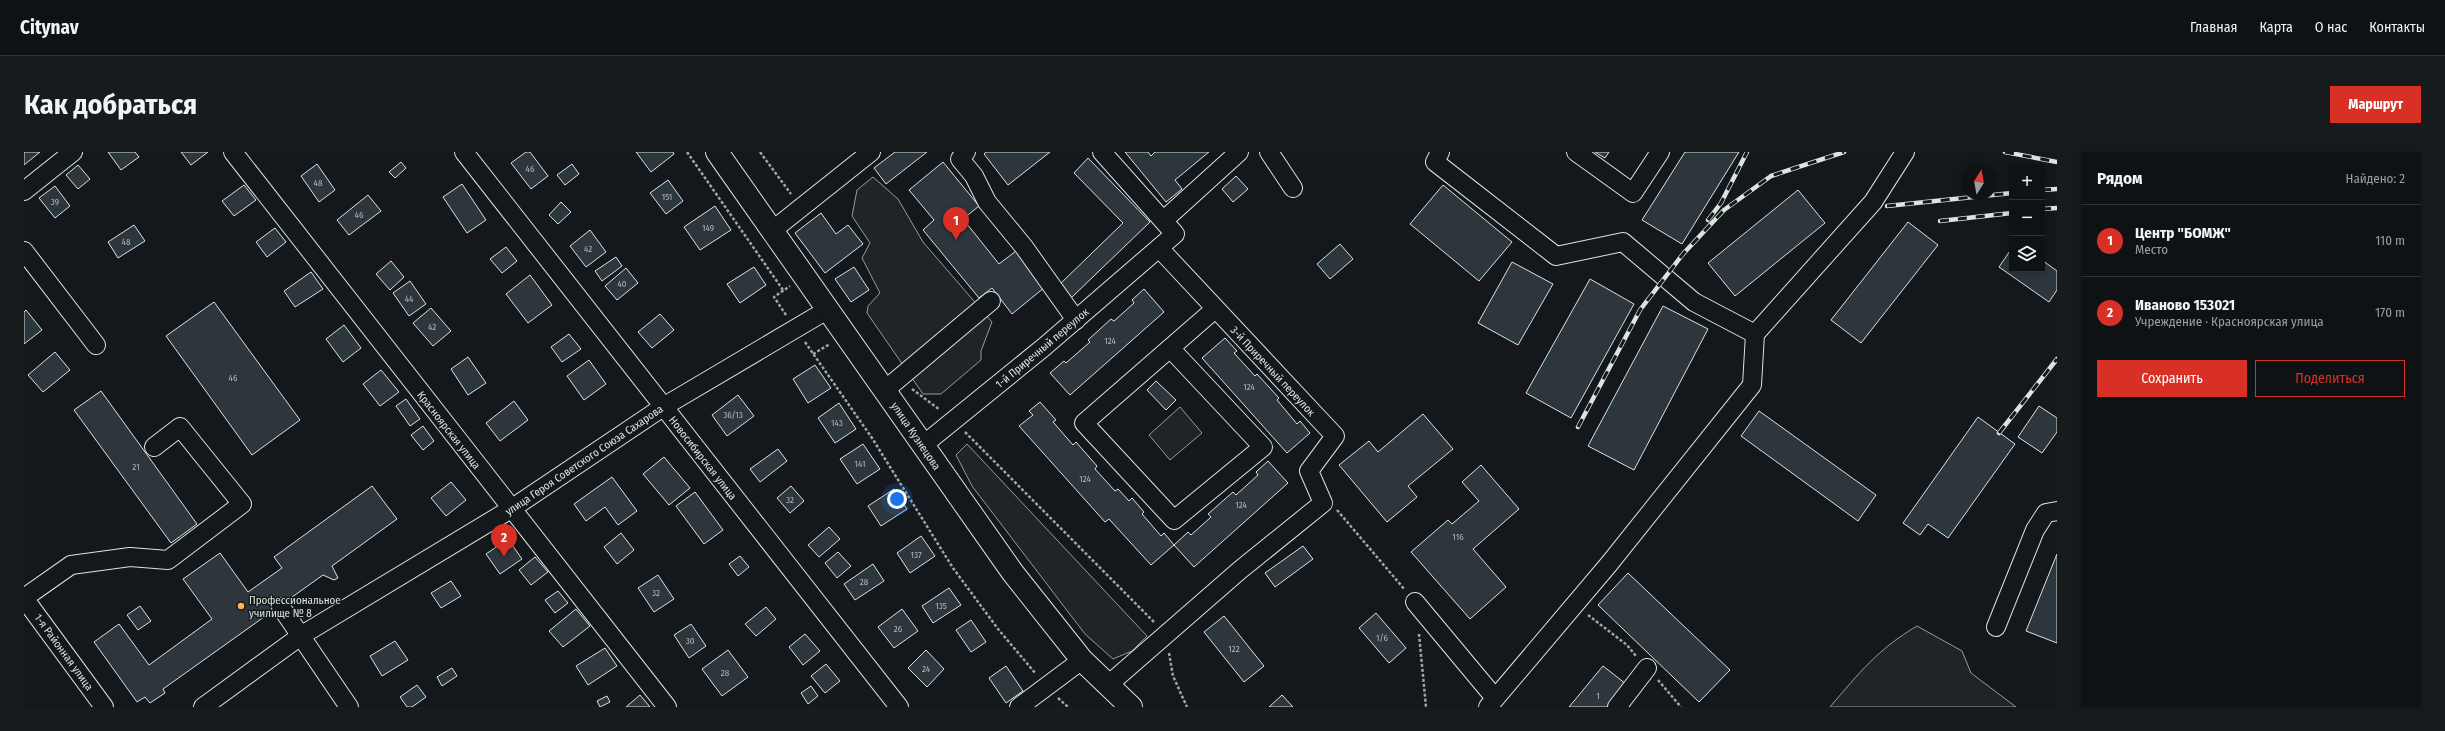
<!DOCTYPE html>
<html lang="ru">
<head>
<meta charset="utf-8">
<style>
	:root { --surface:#0f1215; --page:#181b1e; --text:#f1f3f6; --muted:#9b9ea0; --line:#2f3234; --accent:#d93025 }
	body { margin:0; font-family:"Fira Sans Condensed",sans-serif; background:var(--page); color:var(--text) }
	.controls { position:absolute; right:12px; top:12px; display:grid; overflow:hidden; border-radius:0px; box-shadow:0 2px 10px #0003 }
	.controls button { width:36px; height:36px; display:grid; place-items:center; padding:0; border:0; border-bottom:1px solid var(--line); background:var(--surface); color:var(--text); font:20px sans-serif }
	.compass { position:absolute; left:1937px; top:12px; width:36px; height:36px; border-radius:50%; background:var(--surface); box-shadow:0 2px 10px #0003; rotate:11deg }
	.you { position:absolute; left:873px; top:347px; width:14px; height:14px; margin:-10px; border:3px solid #fff; border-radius:50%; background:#1a73e8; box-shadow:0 0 0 6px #1a73e833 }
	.badge { display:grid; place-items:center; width:26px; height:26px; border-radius:50%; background:var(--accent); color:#fff; font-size:13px; font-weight:700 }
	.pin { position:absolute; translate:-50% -33px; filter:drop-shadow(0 1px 2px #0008) }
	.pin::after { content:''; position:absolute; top:21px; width:14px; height:12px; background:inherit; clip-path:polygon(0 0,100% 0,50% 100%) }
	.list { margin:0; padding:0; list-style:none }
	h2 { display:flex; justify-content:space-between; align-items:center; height:52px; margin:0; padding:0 16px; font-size:17px }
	h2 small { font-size:13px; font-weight:400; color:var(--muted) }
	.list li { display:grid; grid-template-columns:26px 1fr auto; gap:12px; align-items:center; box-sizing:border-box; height:72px; padding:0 16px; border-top:1px solid var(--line) }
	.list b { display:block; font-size:15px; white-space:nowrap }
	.list p { margin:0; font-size:13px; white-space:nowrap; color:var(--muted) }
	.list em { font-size:13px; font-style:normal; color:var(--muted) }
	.actions { display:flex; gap:8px; padding:12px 16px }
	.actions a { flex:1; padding:9px 0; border:1px solid var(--accent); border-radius:0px; text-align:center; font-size:14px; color:var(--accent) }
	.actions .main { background:var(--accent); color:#fff }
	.icon { flex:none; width:22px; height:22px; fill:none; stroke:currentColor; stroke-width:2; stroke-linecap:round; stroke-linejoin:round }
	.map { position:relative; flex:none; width:2033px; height:555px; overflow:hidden; border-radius:0px }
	header { display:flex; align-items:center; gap:24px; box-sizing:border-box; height:56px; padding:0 20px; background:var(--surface); border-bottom:1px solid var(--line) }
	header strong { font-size:19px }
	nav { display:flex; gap:22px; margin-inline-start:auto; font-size:14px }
	.intro { display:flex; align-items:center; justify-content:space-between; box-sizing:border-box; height:96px; padding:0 24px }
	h1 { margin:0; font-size:28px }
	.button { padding:10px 18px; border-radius:0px; background:var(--accent); color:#fff; font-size:14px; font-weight:700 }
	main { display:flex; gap:24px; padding:0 24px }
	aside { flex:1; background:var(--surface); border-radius:0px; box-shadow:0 2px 10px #0003 }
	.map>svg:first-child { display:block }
	.green { fill:#202428; stroke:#939e99 }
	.building { fill:#2c363c; stroke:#d8e6dc }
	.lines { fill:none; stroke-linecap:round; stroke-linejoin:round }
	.minor-casing { stroke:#d8e6dc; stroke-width:20 }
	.major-casing { stroke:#d8e6dc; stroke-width:24 }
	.path { stroke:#9da8a2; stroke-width:2.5; stroke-dasharray:3 2; stroke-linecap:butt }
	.minor { stroke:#14181c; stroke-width:18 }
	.major { stroke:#14181c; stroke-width:22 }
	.rail-casing { stroke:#d8e6dc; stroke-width:4.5 }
	.rail { stroke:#14181c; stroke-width:3; stroke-dasharray:9; stroke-linecap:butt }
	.poi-dot { fill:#ffb74d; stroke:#14181c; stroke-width:1.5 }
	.labels { text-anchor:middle; stroke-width:3; stroke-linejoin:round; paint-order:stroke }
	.number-label { font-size:9px; fill:#adbab4 }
	.street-label { font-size:11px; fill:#d8e6dc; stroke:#14181c }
	.poi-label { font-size:11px; fill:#d8e6dc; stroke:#14181c; text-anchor:start }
</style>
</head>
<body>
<header>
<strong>Citynav</strong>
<nav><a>Главная</a><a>Карта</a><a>О нас</a><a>Контакты</a></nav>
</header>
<div class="intro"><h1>Как добраться</h1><a class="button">Маршрут</a></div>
<main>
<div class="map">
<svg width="2033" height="555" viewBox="0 0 2033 555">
	<rect width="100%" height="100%" fill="#14181c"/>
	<g class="green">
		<path d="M849,25L874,47L899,90L968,170L957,199V208L917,242H899L843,161L844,154L856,141L838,106L846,91L828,64L833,38Z"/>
		<path d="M1156,255L1178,281L1146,308L1125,283Z"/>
		<path d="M943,292L1123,484L1108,499L1089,507L1061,482L948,334L932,303Z"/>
		<path d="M1893,474L1938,499L1947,521L1992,555H1806C1835,521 1854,497 1893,474Z"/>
	</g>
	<g class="building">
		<path d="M0,0H16L0,13Z"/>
		<path d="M84,0H111L115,5L97,18Z"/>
		<path d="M157,0H184L167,13Z"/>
		<path d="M502,0H506L524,24L507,37L487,11Z"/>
		<path d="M612,0H649L650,2L627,20Z"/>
		<path d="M871,0H903L862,32L850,16Z"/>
		<path d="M962,0H1026L984,33L960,2Z"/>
		<path d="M1101,0H1124L1127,4L1131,0H1185L1151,28L1158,37L1142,50Z"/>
		<path d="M1571,0H1585L1581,6Z"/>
		<path d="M1661,0H1715L1658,92L1618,68Z"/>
		<path d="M1064,6L1126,70L1047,146L1035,133L1099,71L1050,21Z"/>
		<path d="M377,10L382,16L371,26L365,20Z"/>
		<path d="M919,10L955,54L939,67L975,112L992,99L1021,135L988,162L968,136L955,146L899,78L910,68L885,38Z"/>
		<path d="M293,12L311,38L295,50L277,24Z"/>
		<path d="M548,12L555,22L541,33L533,23Z"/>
		<path d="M54,13L66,27L54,37L42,23Z"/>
		<path d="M1212,24L1224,37L1209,50L1198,37Z"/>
		<path d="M644,28L659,49L642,62L626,41Z"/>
		<path d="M438,32L462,68L443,81L419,45Z"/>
		<path d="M220,33L232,48L210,64L198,49Z"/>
		<path d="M1419,33L1488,90L1455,129L1386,72Z"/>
		<path d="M31,34L46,54L31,66L15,46Z"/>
		<path d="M1774,38L1801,71L1711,144L1684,111Z"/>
		<path d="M344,43L357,59L325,83L313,68Z"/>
		<path d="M537,50L547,60L534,72L525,63Z"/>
		<path d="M691,54L707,78L676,98L660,75Z"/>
		<path d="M797,61L812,82L824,73L839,92L801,121L771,81Z"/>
		<path d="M1884,70L1914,93L1837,191L1807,168Z"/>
		<path d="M110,73L121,89L94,106L84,90Z"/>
		<path d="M251,76L262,90L243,105L232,90Z"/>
		<path d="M566,78L582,100L562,115L546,94Z"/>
		<path d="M1316,92L1329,107L1306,127L1293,112Z"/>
		<path d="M482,95L493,109L478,121L466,107Z"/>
		<path d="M1988,96V117H2018V108L2033,119V138L2025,150L1975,115Z"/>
		<path d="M592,105L598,114L578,129L571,119Z"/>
		<path d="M367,109L380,125L366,138L352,122Z"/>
		<path d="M1488,110L1529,132L1494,193L1454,171Z"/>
		<path d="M730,115L742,133L716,151L703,132Z"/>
		<path d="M830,115L845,138L827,150L811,127Z"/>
		<path d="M602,116L614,131L593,148L581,134Z"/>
		<path d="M287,120L299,137L271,155L260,139Z"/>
		<path d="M506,123L528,153L504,171L482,142Z"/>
		<path d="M1566,127L1610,152L1547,266L1502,241Z"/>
		<path d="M386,129L402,152L385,164L369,141Z"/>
		<path d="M1120,137L1140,160L1046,243L1026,221L1040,209L1042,211L1066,190L1064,188L1087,167L1090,169L1110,151L1108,148Z"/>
		<path d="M190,150L276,268L228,303L142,184Z"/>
		<path d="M1639,154L1684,177L1610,318L1564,294Z"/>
		<path d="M407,156L427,179L409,194L389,171Z"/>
		<path d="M2,158L18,178L0,192V160Z"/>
		<path d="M636,162L650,178L628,196L614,180Z"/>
		<path d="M320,173L337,196L319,210L302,187Z"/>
		<path d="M545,182L557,197L538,210L527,195Z"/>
		<path d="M1201,186L1213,199L1210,201L1231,224L1233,222L1255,246L1253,248L1273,272L1276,269L1286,281L1263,301L1178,206Z"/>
		<path d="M31,200L46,218L19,240L4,223Z"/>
		<path d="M444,205L462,231L444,243L427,217Z"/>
		<path d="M565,208L582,232L560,248L543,224Z"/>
		<path d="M791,213L807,236L784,251L769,227Z"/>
		<path d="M357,218L375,240L356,254L339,232Z"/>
		<path d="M1132,229L1152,248L1142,258L1123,238Z"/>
		<path d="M77,239L173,372L147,391L50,258Z"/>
		<path d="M714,243L730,264L703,284L688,263Z"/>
		<path d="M382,247L396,267L386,274L372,254Z"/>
		<path d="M490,249L504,268L476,289L462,271Z"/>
		<path d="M1016,250L1032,268L1029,270L1049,293L1052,290L1073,314L1071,317L1091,339L1094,337L1105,349L1108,346L1120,360L1118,362L1137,384L1140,381L1150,393L1127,413L1085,367L1081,370L995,274L1009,263L1005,259Z"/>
		<path d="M815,251L832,277L811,291L794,266Z"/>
		<path d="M2015,254L2033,266V280L2018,301L1994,285Z"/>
		<path d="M1735,259L1852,343L1834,369L1717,284Z"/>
		<path d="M1399,262L1429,297L1384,334L1393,345L1363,370L1315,313L1345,289L1354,300Z"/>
		<path d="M1954,265L1991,292L1924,386L1904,372L1896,383L1879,371Z"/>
		<path d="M399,274L410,289L399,298L387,283Z"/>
		<path d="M839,292L856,317L833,332L816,307Z"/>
		<path d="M754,297L763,309L736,330L726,317Z"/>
		<path d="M640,305L666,336L645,353L619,322Z"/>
		<path d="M1244,309L1264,331L1170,415L1150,393L1164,380L1167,383L1187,365L1184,362L1209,340L1212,343L1234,323L1232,320Z"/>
		<path d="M1457,313L1495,357L1449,397L1482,435L1446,467L1387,400L1424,368L1428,372L1455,349L1438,330Z"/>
		<path d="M588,325L613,359L594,373L581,355L562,369L550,352Z"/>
		<path d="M427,330L442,348L422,364L407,346Z"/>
		<path d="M348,334L373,367L308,414L314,426L310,428L299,423L139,537L141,541L126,551L121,545L113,550L70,490L95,472L125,513L188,467L159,427L196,401L224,440L258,416L250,405Z"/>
		<path d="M767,334L780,349L766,361L753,346Z"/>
		<path d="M870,337L883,357L857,374L844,354Z"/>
		<path d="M671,340L699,378L680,392L652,354Z"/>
		<path d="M805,375L816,387L795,405L784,393Z"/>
		<path d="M597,381L610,398L593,412L580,395Z"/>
		<path d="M897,384L911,404L886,421L873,401Z"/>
		<path d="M484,387L498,407L476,422L462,402Z"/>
		<path d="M1279,394L1289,407L1251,435L1241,421Z"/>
		<path d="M814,400L827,414L813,426L801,411Z"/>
		<path d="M2033,402V491L2002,479Z"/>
		<path d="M716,404L725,415L714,424L705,412Z"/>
		<path d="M511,405L524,420L507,433L495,418Z"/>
		<path d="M849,412L860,429L831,448L820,432Z"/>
		<path d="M1604,421L1706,518L1675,550L1574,453Z"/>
		<path d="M634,423L650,447L630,460L614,436Z"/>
		<path d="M427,429L437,444L417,456L407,441Z"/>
		<path d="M925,436L937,453L909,471L898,454Z"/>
		<path d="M534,439L544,451L531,461L521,448Z"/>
		<path d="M116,454L127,469L114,478L103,463Z"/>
		<path d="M742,455L752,467L732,484L721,472Z"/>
		<path d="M552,457L566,474L539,495L525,479Z"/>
		<path d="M878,457L894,479L870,496L854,475Z"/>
		<path d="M1352,461L1382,496L1365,511L1335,476Z"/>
		<path d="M1200,464L1240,514L1220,530L1180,480Z"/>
		<path d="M947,468L962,490L947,500L932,478Z"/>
		<path d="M667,472L682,494L665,506L650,483Z"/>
		<path d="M781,482L796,499L779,513L765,495Z"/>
		<path d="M371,489L384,508L358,524L346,504Z"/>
		<path d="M581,496L593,514L564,533L552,514Z"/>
		<path d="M704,498L724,525L698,544L678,517Z"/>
		<path d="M902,498L920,517L903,535L884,516Z"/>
		<path d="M802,512L816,529L801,541L787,524Z"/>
		<path d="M982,514L999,539L982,551L965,526Z"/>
		<path d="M1579,514L1602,532L1583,555H1545Z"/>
		<path d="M428,516L433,524L418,534L413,525Z"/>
		<path d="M393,533L402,545L388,555H383L376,545Z"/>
		<path d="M787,534L794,544L784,552L777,541Z"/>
		<path d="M616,543L626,555H602Z"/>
		<path d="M1258,543L1269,555H1245Z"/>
		<path d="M583,544L586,550L576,555L573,549Z"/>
	</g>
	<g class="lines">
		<defs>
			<g id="minor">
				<path d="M209,0L643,555"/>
				<path d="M440,0L875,555"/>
				<path d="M942,0L936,7L950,24L963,50L1000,95L1052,168"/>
				<path d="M1245,0L1269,36"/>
				<path d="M1416,0L1411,10L1532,104L1599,90L1670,150L1731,182"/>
				<path d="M1552,0L1609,41L1636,0"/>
				<path d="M0,39L49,0"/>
				<path d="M1140,68L1215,0"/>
				<path d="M749,78L847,0"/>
				<path d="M0,99L72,193"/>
				<path d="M1146,196L1239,295L1150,368L1060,271L1191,157"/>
				<path d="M861,238L967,149"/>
				<path d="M898,294L1020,195L1151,82L1078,0"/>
				<path d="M0,446L47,413L106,405L144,408L218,352L156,275L130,295"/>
				<path d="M0,446L80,555"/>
				<path d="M1391,450L1471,546"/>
				<path d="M257,455L325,555"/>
				<path d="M1972,475L2011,378L2022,361L2033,359"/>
				<path d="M1084,533L1216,418L1299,351L1285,319L1311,284L1135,96"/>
				<path d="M179,555L278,483L487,357L639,255L803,158"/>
				<path d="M995,555L1058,508"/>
				<path d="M1464,555L1585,412L1728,233L1731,182L1849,50L1881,0"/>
				<path d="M1593,555L1623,516"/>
			</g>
			<path id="major" d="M693,0L989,421L1058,508L1107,555"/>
		</defs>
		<use href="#minor" class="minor-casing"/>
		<use href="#major" class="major-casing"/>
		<g class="path">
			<path d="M663,0L759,138"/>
			<path d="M736,0L767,42"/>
			<path d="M762,163L750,145L766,134"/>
			<path d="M781,190L848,286L929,416L974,477L1012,522"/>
			<path d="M789,202L806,192"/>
			<path d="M888,237L916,258"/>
			<path d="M941,280L1130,470"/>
			<path d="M1313,358L1381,438"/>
			<path d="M1564,463L1603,493L1612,504"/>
			<path d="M1395,482L1402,555"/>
			<path d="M1145,501L1149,524L1163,555"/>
			<path d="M1634,528L1657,555"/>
			<path d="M1034,546L1044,555"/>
		</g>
		<use href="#minor" class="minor"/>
		<use href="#major" class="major"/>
		<defs>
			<g id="rail">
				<path d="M1981,0L2033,10"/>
				<path d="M2018,38L2033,37"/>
				<path d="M1863,54L1988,41"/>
				<path d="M2018,57L2033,56"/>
				<path d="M1684,68L1697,51L1723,0"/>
				<path d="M1916,69L1988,61"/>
				<path d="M1554,275L1616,158L1659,102L1700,58L1747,24L1820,0"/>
				<path d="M1975,281L2033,207"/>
			</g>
		</defs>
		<use href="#rail" class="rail-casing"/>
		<use href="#rail" class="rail"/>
	</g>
	<circle class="poi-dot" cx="217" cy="454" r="4"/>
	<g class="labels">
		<g class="number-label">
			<text x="506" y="20">46</text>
			<text x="294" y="34">48</text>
			<text x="643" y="48">151</text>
			<text x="31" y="53">39</text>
			<text x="335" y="66">46</text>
			<text x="684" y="79">149</text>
			<text x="102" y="93">48</text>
			<text x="564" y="100">42</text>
			<text x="598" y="135">40</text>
			<text x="385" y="150">44</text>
			<text x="408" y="178">42</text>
			<text x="1086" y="192">124</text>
			<text x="209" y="229">46</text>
			<text x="1225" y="238">124</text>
			<text x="709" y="266">36/13</text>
			<text x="813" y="274">143</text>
			<text x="836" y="315">141</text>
			<text x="112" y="318">21</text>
			<text x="1061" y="330">124</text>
			<text x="766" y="351">32</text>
			<text x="1217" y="356">124</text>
			<text x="1434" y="388">116</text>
			<text x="892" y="406">137</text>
			<text x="840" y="433">28</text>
			<text x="632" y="444">32</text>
			<text x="917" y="457">135</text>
			<text x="874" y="480">26</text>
			<text x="1358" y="489">1/6</text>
			<text x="666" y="492">30</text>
			<text x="1210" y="500">122</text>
			<text x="902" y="520">24</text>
			<text x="701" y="524">28</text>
			<text x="1574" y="547">1</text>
		</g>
		<g class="street-label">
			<text transform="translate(1018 196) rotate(-40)" y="4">1-й Приречный переулок</text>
			<text transform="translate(1249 219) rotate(47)" y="4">3-й Приречный переулок</text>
			<text transform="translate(425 278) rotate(52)" y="4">Красноярская улица</text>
			<text transform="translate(892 284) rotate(56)" y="4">улица Кузнецова</text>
			<text transform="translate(679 306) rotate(52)" y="4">Новосибирская улица</text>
			<text transform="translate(560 308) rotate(-34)" y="4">улица Героя Советского Союза Сахарова</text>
			<text transform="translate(40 500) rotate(54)" y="4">1-я Районная улица</text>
		</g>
		<g class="poi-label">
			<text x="225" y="452">Профессиональное<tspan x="225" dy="13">училище № 8</tspan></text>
		</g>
	</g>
</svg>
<div class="controls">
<button>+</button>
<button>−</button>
<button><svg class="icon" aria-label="layers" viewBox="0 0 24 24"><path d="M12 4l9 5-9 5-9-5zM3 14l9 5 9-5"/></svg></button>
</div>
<svg class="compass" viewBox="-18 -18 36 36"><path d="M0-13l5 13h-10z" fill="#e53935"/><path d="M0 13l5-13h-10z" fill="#9b9ea0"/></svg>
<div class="you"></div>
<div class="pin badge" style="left:932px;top:88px">1</div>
<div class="pin badge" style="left:480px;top:405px">2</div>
</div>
<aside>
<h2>Рядом<small>Найдено: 2</small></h2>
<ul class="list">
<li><span class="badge">1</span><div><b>Центр &quot;БОМЖ&quot;</b><p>Место</p></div><em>110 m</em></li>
<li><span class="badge">2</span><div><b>Иваново 153021</b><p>Учреждение · Красноярская улица</p></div><em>170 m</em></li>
</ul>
<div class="actions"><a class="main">Сохранить</a><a>Поделиться</a></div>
</aside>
</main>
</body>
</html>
